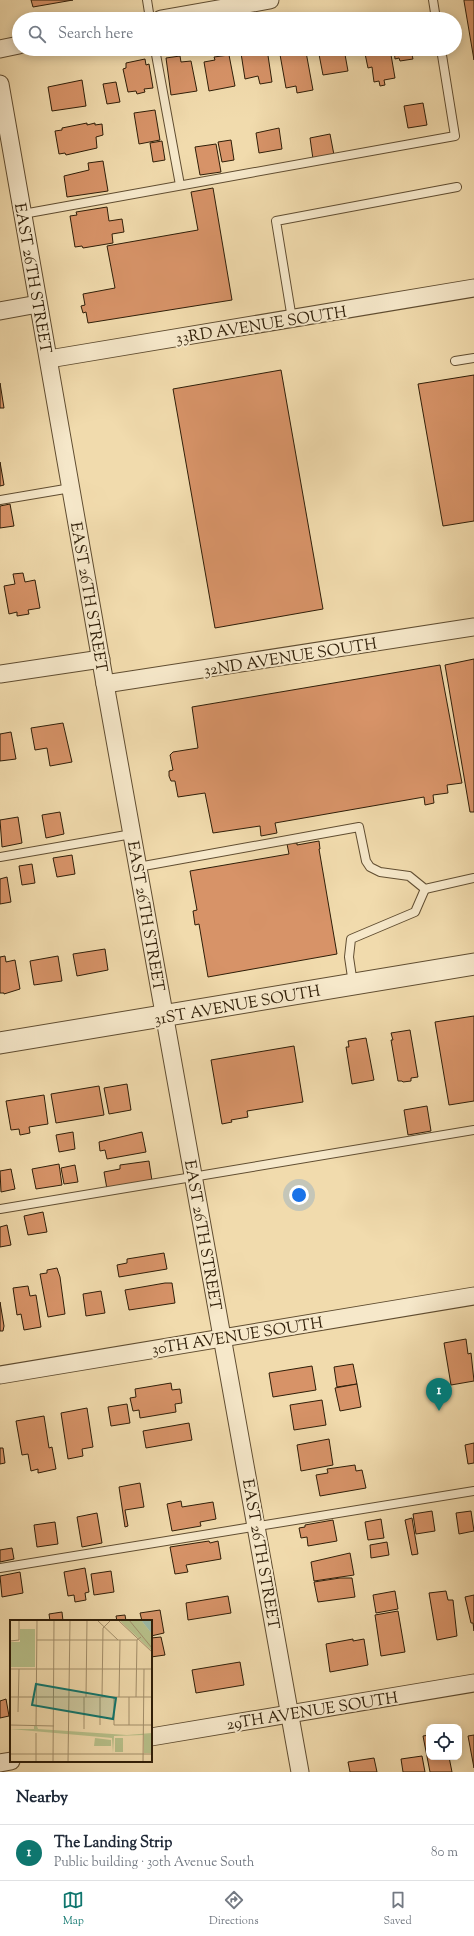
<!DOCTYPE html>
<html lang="en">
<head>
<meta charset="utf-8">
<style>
	:root { --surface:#fff; --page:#f2f2f3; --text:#1f2937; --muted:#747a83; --line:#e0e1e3; --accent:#0f766e }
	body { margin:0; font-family:"Sorts Mill Goudy",serif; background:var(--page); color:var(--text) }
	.controls { position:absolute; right:12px; bottom:12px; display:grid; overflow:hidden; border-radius:8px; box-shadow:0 2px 10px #0003 }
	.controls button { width:36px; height:36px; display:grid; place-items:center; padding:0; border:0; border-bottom:1px solid var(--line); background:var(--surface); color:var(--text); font:20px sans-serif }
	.you { position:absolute; left:299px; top:1195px; width:14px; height:14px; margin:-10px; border:3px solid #fff; border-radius:50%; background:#1a73e8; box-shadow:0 0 0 6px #1a73e833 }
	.badge { display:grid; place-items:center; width:26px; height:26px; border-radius:50%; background:var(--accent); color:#fff; font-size:13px; font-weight:700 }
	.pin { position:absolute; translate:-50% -33px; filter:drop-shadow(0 1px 2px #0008) }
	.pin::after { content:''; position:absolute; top:21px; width:14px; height:12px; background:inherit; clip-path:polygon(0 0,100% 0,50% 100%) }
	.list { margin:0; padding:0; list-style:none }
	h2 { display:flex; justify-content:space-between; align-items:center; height:52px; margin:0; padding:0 16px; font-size:17px }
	h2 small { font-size:13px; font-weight:400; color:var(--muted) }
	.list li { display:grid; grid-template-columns:26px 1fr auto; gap:12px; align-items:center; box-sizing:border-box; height:56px; padding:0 16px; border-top:1px solid var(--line) }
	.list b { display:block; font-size:15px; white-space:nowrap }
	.list p { margin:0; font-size:13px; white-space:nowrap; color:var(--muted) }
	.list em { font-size:13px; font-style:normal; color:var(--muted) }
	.icon { flex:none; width:22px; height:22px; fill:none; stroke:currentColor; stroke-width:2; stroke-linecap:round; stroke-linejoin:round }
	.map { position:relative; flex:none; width:474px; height:1772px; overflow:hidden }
	.search { position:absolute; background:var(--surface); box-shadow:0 2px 10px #0003; left:12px; right:12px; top:12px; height:44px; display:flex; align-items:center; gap:10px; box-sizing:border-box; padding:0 14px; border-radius:22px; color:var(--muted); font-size:15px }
	.sheet { height:108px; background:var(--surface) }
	nav { display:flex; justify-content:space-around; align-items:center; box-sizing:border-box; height:56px; border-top:1px solid var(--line); background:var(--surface); font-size:11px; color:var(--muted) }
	nav a { display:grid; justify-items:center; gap:2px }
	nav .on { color:var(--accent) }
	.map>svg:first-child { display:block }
	.building { fill:#d79368; stroke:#2f1e08 }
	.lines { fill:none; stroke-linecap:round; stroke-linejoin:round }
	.service-casing { stroke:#604d31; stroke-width:10 }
	.minor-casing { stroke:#604d31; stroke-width:19 }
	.tertiary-casing { stroke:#604d31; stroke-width:23 }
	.service { stroke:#f6e8ca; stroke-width:8 }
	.minor { stroke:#f6e8ca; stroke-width:17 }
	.tertiary { stroke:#f6e8ca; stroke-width:21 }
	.labels { text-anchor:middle; stroke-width:4; stroke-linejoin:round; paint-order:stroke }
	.street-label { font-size:16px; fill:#2f1e08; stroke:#f6e8ca }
	.inset-road { fill:none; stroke:#a38f6b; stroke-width:1 }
	.view { fill:#0f766e; fill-opacity:0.15; stroke:#0f766e; stroke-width:2 }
	.inset-edge { fill:none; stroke:#2f1e08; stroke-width:2 }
</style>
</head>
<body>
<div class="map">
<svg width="474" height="1772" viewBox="0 0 474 1772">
	<rect width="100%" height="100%" fill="#f1dbad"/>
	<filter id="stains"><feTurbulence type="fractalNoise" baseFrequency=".005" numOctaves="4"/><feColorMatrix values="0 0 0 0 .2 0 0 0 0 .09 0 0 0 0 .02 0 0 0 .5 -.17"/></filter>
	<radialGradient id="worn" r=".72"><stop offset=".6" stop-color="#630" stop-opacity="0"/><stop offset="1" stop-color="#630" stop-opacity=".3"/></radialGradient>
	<g class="building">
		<path d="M31,0H73L33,7Z"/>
		<path d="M464,0H474V60L464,1Z"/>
		<path d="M244,49H267L272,82L260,84L258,76L245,79L241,53L244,52Z"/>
		<path d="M279,49H297L298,53L306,52L313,90L297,93L296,86L286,88Z"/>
		<path d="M318,49H344L348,71L323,75Z"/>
		<path d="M364,49H390L395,78L384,80L385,85L380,86L379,81L374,82L372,67L368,68Z"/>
		<path d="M394,49H415L416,55H412L413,59L400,61L399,58L395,59Z"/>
		<path d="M229,55L235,86L209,91L204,62L215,60L214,57Z"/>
		<path d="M180,56L181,62L191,61L197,91L171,95L166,58Z"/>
		<path d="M145,59L146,65L149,64L153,88L144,89L145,92L137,94L136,91L128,92L123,69L126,68V63Z"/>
		<path d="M82,80L86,106L52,111L48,87Z"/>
		<path d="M116,82L120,102L107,104L103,84Z"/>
		<path d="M423,103L427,125L408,128L404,106Z"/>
		<path d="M155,110L160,140L139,144L134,113Z"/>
		<path d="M87,123V125L95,123V125L102,124L103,135L96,137L97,148L66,155L65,153L59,154L55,131L62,130V128Z"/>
		<path d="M279,128L282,149L259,153L256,133Z"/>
		<path d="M330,134L334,155L313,159L310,138Z"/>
		<path d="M231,140L234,160L222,162L218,142Z"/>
		<path d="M162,141L165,160L153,162L150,143Z"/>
		<path d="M216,144L221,172L200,175L195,147Z"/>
		<path d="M103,161L108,191L67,197L64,176L89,170L88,163Z"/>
		<path d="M213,188L232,300L88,323L86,312L83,313L81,306L85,305L83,294L115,288L107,246L198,230L191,192Z"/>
		<path d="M107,207L109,221L122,219L124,232L112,234L113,243L83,248L82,246L75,247L70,216L77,215L76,212Z"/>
		<path d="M281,370L323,609L215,628L173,389Z"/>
		<path d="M474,375V521L443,526L418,384Z"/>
		<path d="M0,383L4,408H0Z"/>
		<path d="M0,462L4,485L0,486Z"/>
		<path d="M10,504L14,526L0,528V506Z"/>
		<path d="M23,573L25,582L35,580L40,608L28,610L29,614L17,616V612L9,614L4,586L15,584L13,574Z"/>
		<path d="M474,659V812H470L445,665Z"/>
		<path d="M440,665L462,783L447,785L448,793L433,795L434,803L425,805L424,797L275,823L277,833L261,836L260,826L213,833L205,793L178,797L175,781H171L169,776V771L173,770L170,755L173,752L198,748L192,707Z"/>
		<path d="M63,723L72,762L50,766L47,748L35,750L31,728Z"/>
		<path d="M11,732L16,759L0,761V734Z"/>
		<path d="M60,812L64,834L46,838L42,815Z"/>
		<path d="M18,817L22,843L2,847L0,820Z"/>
		<path d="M319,841L320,849H319L337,954L208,977L199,924L195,925L193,911L197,910L190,871L289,854L287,844L297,843V845Z"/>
		<path d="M72,855L75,874L57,877L53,858Z"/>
		<path d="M32,864L35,883L22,885L19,866Z"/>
		<path d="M7,877L11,902L0,904V879Z"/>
		<path d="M105,949L108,970L77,976L73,954Z"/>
		<path d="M5,956L6,962L15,960L20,989L4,994V993H0V957Z"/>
		<path d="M58,956L62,981L34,985L30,961Z"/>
		<path d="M474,1016V1101L449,1105L435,1022Z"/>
		<path d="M410,1030L418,1077L411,1078V1081L403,1082L402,1081H398L391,1040H393L391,1033Z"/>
		<path d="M366,1038L374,1080L352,1084L346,1047H349L348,1041Z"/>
		<path d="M294,1046L303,1102L247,1111L248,1117L231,1120L232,1122L222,1124L211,1060Z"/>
		<path d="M127,1084L131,1110L109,1114L104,1088Z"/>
		<path d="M99,1086L104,1115L56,1123L51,1094Z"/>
		<path d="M44,1095L48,1124L29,1127L30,1133L20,1135L19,1129L11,1130L6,1101Z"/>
		<path d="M427,1106L431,1131L408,1135L404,1110Z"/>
		<path d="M73,1132L75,1149L59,1152L56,1135Z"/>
		<path d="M142,1132L146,1152L107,1159L105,1150L100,1151L99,1142Z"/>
		<path d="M149,1161L152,1181L107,1189L104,1172L120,1169V1165Z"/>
		<path d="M59,1164L62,1185L36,1189L32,1169Z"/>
		<path d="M75,1165L78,1182L64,1184L61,1168Z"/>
		<path d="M11,1169L15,1189L1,1192L0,1171Z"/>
		<path d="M43,1212L47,1232L28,1235L24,1216Z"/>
		<path d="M7,1225L11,1245L0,1247V1227Z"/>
		<path d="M164,1253L167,1269L119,1277L117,1265L127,1263V1259Z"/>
		<path d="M57,1268L60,1277L65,1314L48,1317L40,1274L47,1273V1270Z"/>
		<path d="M165,1283H172L175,1303L129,1310L125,1290Z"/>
		<path d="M28,1286L30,1296L36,1295L41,1327L24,1330L21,1314L17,1315L13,1288Z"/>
		<path d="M101,1291L105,1313L86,1316L83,1294Z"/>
		<path d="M0,1302L4,1326L3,1331H0Z"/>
		<path d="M466,1339L468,1354L471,1353L474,1381L451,1385L444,1343Z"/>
		<path d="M353,1364L357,1384L337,1387L334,1367Z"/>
		<path d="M312,1366L316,1390L273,1397L269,1373Z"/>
		<path d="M171,1383L172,1390L180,1389L182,1403L175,1404L176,1412L140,1418L139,1410L133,1411L130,1398L136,1397L135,1389Z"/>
		<path d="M357,1384L361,1407L340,1411L335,1388Z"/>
		<path d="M322,1400L326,1425L294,1430L290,1405Z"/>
		<path d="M127,1404L130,1423L111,1426L108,1407Z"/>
		<path d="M87,1408L93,1447L82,1449L83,1456L68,1459L61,1413Z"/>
		<path d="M44,1416L49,1448L52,1447L56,1469L38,1473V1469L31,1471L28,1454L22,1455L16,1421Z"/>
		<path d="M189,1423L192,1440L146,1448L143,1431Z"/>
		<path d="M329,1439L333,1465L301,1471L297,1445Z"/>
		<path d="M474,1443V1463L468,1464L465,1445Z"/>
		<path d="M0,1448H3L5,1463L0,1464Z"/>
		<path d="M355,1465L356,1471L362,1470L366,1488L320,1496L316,1475L328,1473L327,1469Z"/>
		<path d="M140,1483L144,1507L125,1510L128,1526L125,1527L119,1487Z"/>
		<path d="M181,1501L182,1507L213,1502L216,1519L200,1522L201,1526L172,1531L167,1504Z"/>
		<path d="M432,1511L435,1531L416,1534L413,1514Z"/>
		<path d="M471,1511L474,1531L459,1534L456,1513Z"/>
		<path d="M97,1513L102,1543L82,1547L77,1517Z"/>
		<path d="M412,1518L418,1554L412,1555L405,1520Z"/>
		<path d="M381,1519L384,1538L368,1540L365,1522Z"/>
		<path d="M333,1520L337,1541L308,1546L307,1537L301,1538L299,1528L305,1527V1525Z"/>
		<path d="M55,1522L58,1544L37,1547L34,1525Z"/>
		<path d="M209,1541L210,1543L218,1541L221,1559L186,1565L188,1572L175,1574L170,1547Z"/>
		<path d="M387,1542L389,1555L371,1558L370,1545Z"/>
		<path d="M12,1548L14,1559L0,1562V1550Z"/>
		<path d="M350,1553L354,1575L314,1581L311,1562Z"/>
		<path d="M85,1568L89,1592L85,1593L86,1600L75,1602L74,1595L68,1596L64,1572Z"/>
		<path d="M111,1571L114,1592L94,1595L91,1574Z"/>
		<path d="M20,1572L23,1593L2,1597L0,1576Z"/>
		<path d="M340,1578H352L355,1597L318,1602L314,1582Z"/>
		<path d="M395,1591L398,1609L376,1613L373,1595Z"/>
		<path d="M446,1591L448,1600H453L457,1636L437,1640L429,1593Z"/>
		<path d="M474,1595V1631L473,1623H471L465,1597Z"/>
		<path d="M228,1596L231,1613L188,1620L186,1603Z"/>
		<path d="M160,1610L164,1633L151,1636V1621H142L140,1613Z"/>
		<path d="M398,1611L405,1652L381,1656L375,1615Z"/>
		<path d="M62,1612L63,1621H50L49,1614Z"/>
		<path d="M125,1615L126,1621H117L116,1616Z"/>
		<path d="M161,1637L165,1655L151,1657V1638Z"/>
		<path d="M353,1639V1641L364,1639L368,1665L330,1672L326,1644Z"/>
		<path d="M240,1662L244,1685L196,1693L192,1670Z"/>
		<path d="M6,1699L9,1716L0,1718V1701Z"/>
		<path d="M429,1735V1757H449L452,1772H430L423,1736Z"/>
		<path d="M474,1735V1768L468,1736Z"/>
		<path d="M422,1756L425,1772H403L401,1759Z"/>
		<path d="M374,1758L377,1772H350L348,1762Z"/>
	</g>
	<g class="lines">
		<defs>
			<g id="service">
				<path d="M147,0L150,19"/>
				<path d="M433,0L436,19"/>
				<path d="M155,49L180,185"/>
				<path d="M23,214L455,136L441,49"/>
				<path d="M292,319L276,221L457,187"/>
				<path d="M455,361L474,358"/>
				<path d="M0,500L71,488"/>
				<path d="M0,857L132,834"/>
				<path d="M138,867L359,827L366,861L370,867L380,872L409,876L425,889L474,878"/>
				<path d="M353,984L349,957L351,939L415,912L425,889"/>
				<path d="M0,1209L474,1130"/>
				<path d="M0,1568L474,1491"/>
			</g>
			<g id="minor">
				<path d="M161,19L270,0"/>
				<path d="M0,49L19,45"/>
				<path d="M0,84L105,684L300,1772"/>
				<path d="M0,311L38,304"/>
				<path d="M49,359L474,288"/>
				<path d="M0,674L101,659"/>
				<path d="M105,684L474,627"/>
				<path d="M0,1375L474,1296"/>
				<path d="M151,1737L474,1683"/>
				<path d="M0,1763L11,1761"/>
			</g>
			<path id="tertiary" d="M0,1043L474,964"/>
		</defs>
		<use href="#service" class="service-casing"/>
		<use href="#minor" class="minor-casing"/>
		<use href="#tertiary" class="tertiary-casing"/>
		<use href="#service" class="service"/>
		<use href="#minor" class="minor"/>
		<use href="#tertiary" class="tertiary"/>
	</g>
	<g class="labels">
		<g class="street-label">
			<text transform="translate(34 278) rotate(80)" y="6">EAST 26TH STREET</text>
			<text transform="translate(261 324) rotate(-9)" y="6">33RD AVENUE SOUTH</text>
			<text transform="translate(90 597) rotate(80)" y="6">EAST 26TH STREET</text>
			<text transform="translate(290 656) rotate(-9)" y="6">32ND AVENUE SOUTH</text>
			<text transform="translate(147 916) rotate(80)" y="6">EAST 26TH STREET</text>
			<text transform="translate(237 1004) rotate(-10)" y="6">31ST AVENUE SOUTH</text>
			<text transform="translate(204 1235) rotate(80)" y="6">EAST 26TH STREET</text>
			<text transform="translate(237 1335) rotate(-9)" y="6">30TH AVENUE SOUTH</text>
			<text transform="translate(262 1554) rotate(80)" y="6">EAST 26TH STREET</text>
			<text transform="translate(312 1710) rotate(-9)" y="6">29TH AVENUE SOUTH</text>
		</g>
	</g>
	<g transform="translate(10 1620)">
		<rect width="142" height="142" fill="#f1dbad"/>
		<path d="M109,0H131L142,14V31ZM10,9H25V47H0V22H10ZM24,106H27L28,109L117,115L142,113V133H134V115L104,116L103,133L102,118L0,109H24ZM85,118L101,120V126H84ZM105,118H113V132H105Z" fill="#b8c18b"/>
		<path d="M131,0H142V14Z" fill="#9bbba8"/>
		<path class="inset-road" d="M87,0L108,20M108,0L142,32M119,0L142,28M27,20H127L131,17M0,21L9,20V0M0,49H142M0,77H142M76,77L77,0M90,77V105M92,77L93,8L101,0M104,77V105H142M109,77L110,20M119,77V105M126,77L127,20M8,92L9,49M0,105L44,106M26,106L27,0M74,109V77M0,134H142M26,142V113M43,142L44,0M58,142L60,0M133,142L134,49"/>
		<path class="view" d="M26,64L106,78L103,99L22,85Z"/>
		<rect width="142" height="142" class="inset-edge"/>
	</g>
	<rect width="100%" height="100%" filter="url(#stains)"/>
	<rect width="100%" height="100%" fill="url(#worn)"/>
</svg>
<div class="controls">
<button><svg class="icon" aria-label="locate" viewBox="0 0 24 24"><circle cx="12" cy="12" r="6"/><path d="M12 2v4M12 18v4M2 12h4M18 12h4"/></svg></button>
</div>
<div class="you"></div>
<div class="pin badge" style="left:439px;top:1411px">1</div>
<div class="search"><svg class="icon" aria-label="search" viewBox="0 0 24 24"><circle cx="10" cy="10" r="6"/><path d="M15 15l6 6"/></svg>Search here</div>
</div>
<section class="sheet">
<h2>Nearby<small></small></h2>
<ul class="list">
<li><span class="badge">1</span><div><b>The Landing Strip</b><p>Public building · 30th Avenue South</p></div><em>80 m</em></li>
</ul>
</section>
<nav>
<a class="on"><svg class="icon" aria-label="map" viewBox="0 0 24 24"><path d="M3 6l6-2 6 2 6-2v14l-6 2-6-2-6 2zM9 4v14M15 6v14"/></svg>Map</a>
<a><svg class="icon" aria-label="directions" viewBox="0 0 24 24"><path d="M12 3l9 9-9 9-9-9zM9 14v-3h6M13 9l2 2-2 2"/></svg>Directions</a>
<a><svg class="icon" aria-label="saved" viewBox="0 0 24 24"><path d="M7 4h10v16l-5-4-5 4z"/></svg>Saved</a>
</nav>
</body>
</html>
